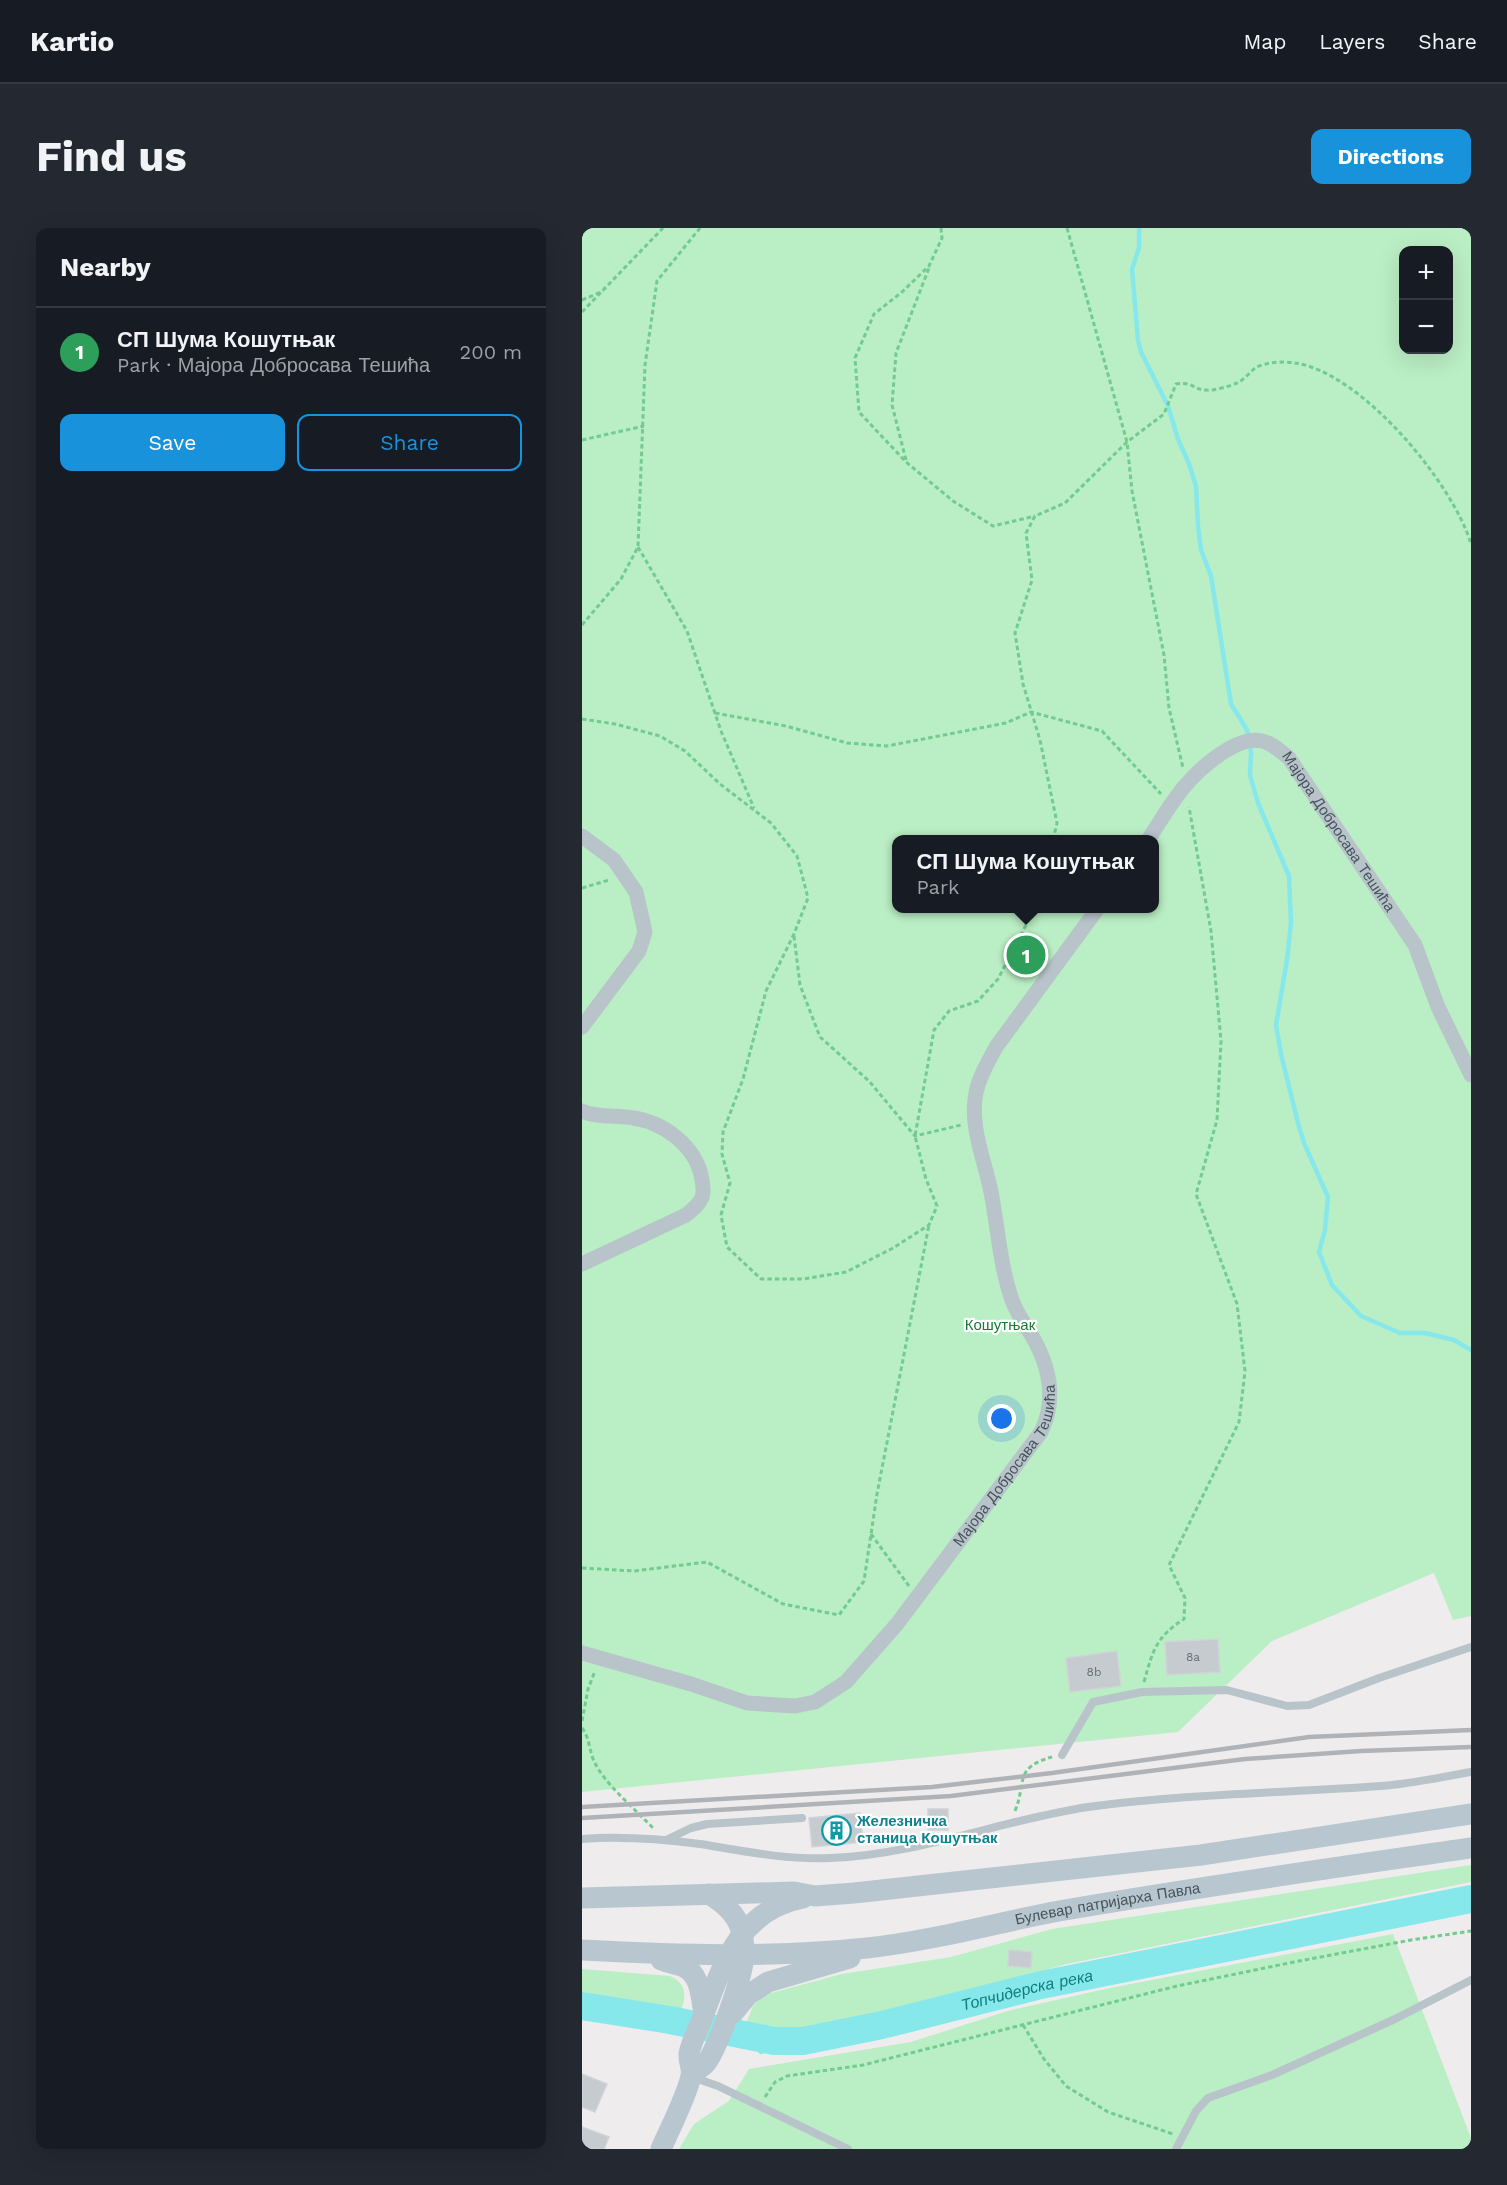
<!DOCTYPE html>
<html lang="en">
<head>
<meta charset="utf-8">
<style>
	:root { --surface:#171b24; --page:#242831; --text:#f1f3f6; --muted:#9ea1a6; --line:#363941; --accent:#1992dc }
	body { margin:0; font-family:"Work Sans",sans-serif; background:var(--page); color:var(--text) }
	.controls { position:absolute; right:18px; top:18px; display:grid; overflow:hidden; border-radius:12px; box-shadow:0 6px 24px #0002 }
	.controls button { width:54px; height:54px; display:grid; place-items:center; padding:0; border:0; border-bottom:2px solid var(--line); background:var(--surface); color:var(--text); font:30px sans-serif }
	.you { position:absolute; left:420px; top:1191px; width:21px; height:21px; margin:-15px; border:4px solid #fff; border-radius:50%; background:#1a73e8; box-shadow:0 0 0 9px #1a73e833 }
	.badge { display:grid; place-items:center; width:39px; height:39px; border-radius:50%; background:var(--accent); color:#fff; font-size:20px; font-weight:700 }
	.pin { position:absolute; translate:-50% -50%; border:3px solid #fff; box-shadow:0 2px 6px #0006 }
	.popup { position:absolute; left:310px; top:607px; width:267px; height:78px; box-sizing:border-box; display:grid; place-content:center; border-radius:12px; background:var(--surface); filter:drop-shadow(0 2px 4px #0005); font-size:20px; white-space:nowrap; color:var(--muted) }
	.popup b { font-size:22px; color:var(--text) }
	.popup::after { content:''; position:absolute; left:50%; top:100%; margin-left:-12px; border:12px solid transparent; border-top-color:var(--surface) }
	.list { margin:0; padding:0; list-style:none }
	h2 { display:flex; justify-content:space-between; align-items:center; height:78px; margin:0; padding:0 24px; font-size:26px }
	h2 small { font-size:20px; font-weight:400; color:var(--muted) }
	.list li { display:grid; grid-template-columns:39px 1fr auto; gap:18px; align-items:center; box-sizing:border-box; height:90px; padding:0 24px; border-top:2px solid var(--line) }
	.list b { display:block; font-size:22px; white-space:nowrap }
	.list p { margin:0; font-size:20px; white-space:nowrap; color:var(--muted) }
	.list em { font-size:20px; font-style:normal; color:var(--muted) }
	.actions { display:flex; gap:12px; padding:18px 24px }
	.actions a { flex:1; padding:14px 0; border:2px solid var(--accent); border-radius:12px; text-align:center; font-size:21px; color:var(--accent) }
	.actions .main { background:var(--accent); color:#fff }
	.map { position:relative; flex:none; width:889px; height:1921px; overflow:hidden; border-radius:12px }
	header { display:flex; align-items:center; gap:36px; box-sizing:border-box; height:84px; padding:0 30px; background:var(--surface); border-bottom:2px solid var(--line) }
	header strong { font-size:28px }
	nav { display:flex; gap:33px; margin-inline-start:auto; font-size:21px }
	.intro { display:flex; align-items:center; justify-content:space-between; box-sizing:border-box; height:144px; padding:0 36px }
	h1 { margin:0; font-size:42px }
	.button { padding:15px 27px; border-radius:12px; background:var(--accent); color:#fff; font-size:21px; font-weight:700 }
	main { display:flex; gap:36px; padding:0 36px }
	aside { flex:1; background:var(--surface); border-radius:12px; box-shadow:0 6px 24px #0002 }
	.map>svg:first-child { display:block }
	.green { fill:#baeec4; fill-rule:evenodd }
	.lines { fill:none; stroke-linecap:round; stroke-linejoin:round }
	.stream { stroke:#87e8eb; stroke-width:4.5 }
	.river { stroke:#87e8eb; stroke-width:28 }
	.building { fill:#c6cbd0; stroke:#d0d4d8; stroke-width:1.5 }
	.path { stroke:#72cb8f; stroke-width:3; stroke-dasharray:4.5 3; stroke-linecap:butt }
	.lane { stroke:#b8c4ca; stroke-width:8 }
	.street { stroke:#b8c4ca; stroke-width:15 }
	.secondary { stroke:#b8c7cf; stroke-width:21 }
	.rail { stroke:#afb3b7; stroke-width:4.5 }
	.labels { text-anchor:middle; stroke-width:4.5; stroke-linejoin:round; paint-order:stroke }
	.number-label { font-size:12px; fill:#657278 }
	.street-label { font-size:15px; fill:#45545a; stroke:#fff }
	.park-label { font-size:15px; fill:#177a36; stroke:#fff }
	.culture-label { font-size:15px; font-weight:bold; fill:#0d838f; stroke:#fff; text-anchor:start }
	.water-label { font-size:16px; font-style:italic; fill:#0e7d80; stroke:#fff }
</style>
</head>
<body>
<header>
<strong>Kartio</strong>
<nav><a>Map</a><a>Layers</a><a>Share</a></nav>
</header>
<div class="intro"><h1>Find us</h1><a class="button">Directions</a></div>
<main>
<aside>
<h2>Nearby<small></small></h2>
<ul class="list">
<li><span class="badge" style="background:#2e9e5b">1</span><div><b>СП Шума Кошутњак</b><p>Park · Мајора Добросава Тешића</p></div><em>200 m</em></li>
</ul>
<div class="actions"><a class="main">Save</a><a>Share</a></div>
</aside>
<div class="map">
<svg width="889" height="1921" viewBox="0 0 889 1921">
	<rect width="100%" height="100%" fill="#efeced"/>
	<g class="green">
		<path d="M0,0H889V1388L871,1392L852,1345L690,1413L596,1504L0,1564ZM822,22H866V122H822ZM315,612H573V680H315Z"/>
		<path d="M889,1637V1654L485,1736L275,1794L224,1804L207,1805L163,1798L171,1778L178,1771L189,1765L260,1746L369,1729L470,1701Z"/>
		<path d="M811,1706L889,1910V1921H97L112,1896L147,1873L167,1841L329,1814L429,1782L528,1760Z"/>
		<path d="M0,1741L88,1748C105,1756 105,1768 98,1784L0,1768Z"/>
	</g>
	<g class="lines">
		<g class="stream">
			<path d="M557,0V20L550,41L556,112L559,124L584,174"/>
			<path d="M586,178L596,211L607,236L614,258L616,298L619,322L629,348L649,476L665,502L669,524L668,547L676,575L707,648L709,695L705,732L694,797L699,826L716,895L722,915L746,969L743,1002L737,1024L750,1057L779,1088L818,1105H843L872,1112L889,1122"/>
			<path d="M179,1824L210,1813"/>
		</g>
		<path class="river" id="s1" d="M0,1778L88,1792L192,1813H221L300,1797L459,1757L889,1671"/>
	</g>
	<g class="building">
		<path d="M636,1411L638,1444L585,1447L583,1414Z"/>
		<path d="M535,1423L539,1458L488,1464L484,1430Z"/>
		<rect x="346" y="1581" width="20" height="21"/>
		<path d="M278,1585L281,1614L230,1619L227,1590Z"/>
		<path d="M427,1722L450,1724L449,1740L426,1738Z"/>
		<path d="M0,1846L25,1856L13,1884L0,1879Z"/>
		<path d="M0,1899L27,1909L22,1921H0Z"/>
	</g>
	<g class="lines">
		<g class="path">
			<path d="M359,0L360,10L347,38L320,64L292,86L273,130L277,184L324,234L371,273L411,298L453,288"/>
			<path d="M485,0L545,214L550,263L582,427L587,480L601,540"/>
			<path d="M0,72L21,63"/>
			<path d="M0,84L81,0"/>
			<path d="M0,212L62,198"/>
			<path d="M324,232L310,177L314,125L347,40"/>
			<path d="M56,319L105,403L139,503L172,580"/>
			<path d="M0,397L39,351L56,319L63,137L75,53L118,0"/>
			<path d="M133,485L204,498L265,515L305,518L424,495L449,484L520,503L579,566"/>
			<path d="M0,491L33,496L78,508L103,523L138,556L189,595L215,628L226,670L212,706L184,763L161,851L141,904L140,926L148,955L139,987L145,1019L179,1051H221L264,1044L311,1020L347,997L355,978L344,951L333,908L352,802L367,783L396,773L416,751L445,695L450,680"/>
			<path d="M471,612L475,595L458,512L441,456L433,405L450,352L444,305L453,288L483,275L545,214L582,186L594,156C610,153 612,162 624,162C632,163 648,158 655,155C662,152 667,145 673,140C683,134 702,133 713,135C779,144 871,255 889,316"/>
			<path d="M0,660L27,652"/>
			<path d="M212,708L218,757L238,809L287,853L333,908L379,897"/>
			<path d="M289,1306L327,1358"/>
			<path d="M0,1340L52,1343L125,1334L201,1376L257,1387L282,1353L295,1266L347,997"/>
			<path d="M562,1454C571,1422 574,1409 602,1391L603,1370L587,1337L657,1194L663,1143L655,1076L614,966L635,892L639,813L629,703L607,579"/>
			<path d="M0,1493L6,1461L13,1443"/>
			<path d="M0,1500C8,1510 7,1524 13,1535C23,1556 55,1583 72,1601"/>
			<path d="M433,1583C445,1554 431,1540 470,1529"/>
			<path d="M441,1797L462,1831L484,1858L526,1884L591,1906"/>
			<path d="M183,1869L193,1854L205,1848L281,1837L595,1758L712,1734L829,1712L889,1703"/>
		</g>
		<g class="lane">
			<path d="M480,1527L511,1474L560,1464L645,1462L705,1478L727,1477L797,1450L889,1419"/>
			<path d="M0,1611C39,1608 79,1611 118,1616C161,1623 204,1632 248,1630C336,1627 419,1592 506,1579C603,1566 701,1565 799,1558C829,1556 859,1549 889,1544"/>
			<path d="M84,1612L109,1600L125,1596L220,1590"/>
			<path d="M110,1849L136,1858L266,1921"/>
			<path d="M594,1921L614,1883L626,1870L690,1847L813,1791L889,1752"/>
		</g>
		<g class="street">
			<path d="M0,608L32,632L54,664L63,704L57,723L0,799"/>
			<path id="s2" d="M566,612C578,594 589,574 603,558C618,540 655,507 680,513C690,515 698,523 707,530L833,717L856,779L889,847"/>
			<path d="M0,883C15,890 35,887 51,890C81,894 112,917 119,947C124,969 121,973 104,987L0,1036"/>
			<path id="s3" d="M0,1425L109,1456L165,1475L213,1478L233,1474L264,1454L315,1396L459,1204C475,1171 468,1139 450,1108C443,1096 435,1086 430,1072C418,1038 416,1000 409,964C403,933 387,897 394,865C397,849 406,834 414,819L516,680"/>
		</g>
		<g class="secondary">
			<path d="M0,1670L212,1664L233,1668L272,1665L619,1627L889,1586"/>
			<path id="s4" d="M0,1722C95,1727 191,1730 285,1720C350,1713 413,1695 477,1683C614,1659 751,1640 889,1620"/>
			<path d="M79,1732C87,1735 95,1736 102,1739C119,1746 119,1771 122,1786"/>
			<path d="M151,1785L166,1767L186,1754L268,1730"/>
			<path d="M110,1846C115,1842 121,1839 124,1835C136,1820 158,1755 161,1735C163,1723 162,1711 158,1699C153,1684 140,1674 127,1666"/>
			<path d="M79,1921C88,1900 104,1870 109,1848C111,1841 106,1833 107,1826C109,1814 116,1802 120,1791C140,1738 157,1682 221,1670"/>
		</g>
		<g class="rail">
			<path d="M0,1579L350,1559L470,1545L727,1509L889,1502"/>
			<path d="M0,1590L369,1568L663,1531L779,1523L889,1519"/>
		</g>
	</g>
	<defs>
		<symbol id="building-ring" viewBox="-11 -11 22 22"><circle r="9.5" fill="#fff" stroke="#0f9aa8" stroke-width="1.5"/><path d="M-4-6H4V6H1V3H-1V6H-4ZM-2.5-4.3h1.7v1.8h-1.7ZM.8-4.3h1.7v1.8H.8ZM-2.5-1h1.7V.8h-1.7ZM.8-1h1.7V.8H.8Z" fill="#0f9aa8"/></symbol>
	</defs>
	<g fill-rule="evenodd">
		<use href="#building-ring" x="238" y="1586" width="33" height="33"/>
	</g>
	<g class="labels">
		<g class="number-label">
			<text x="611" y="1433">8a</text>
			<text x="512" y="1448">8b</text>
		</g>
		<g class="street-label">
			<text dy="5" stroke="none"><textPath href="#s2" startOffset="279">Мајора Добросава Тешића</textPath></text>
			<text dy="5" stroke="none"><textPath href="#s3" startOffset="549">Мајора Добросава Тешића</textPath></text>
			<text dy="5" stroke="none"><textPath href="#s4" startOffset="530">Булевар патријарха Павла</textPath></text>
		</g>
		<g class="park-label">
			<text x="418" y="1102">Кошутњак</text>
		</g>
		<g class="culture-label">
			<text x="275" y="1598">Железничка<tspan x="275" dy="17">станица Кошутњак</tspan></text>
		</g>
		<g class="water-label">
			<text dy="6" stroke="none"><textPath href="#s1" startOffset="454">Топчидерска река</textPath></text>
		</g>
	</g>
</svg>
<div class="controls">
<button>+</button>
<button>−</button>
</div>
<div class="you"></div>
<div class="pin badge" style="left:444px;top:727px;background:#2e9e5b">1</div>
<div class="popup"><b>СП Шума Кошутњак</b>Park</div>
</div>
</main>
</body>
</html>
